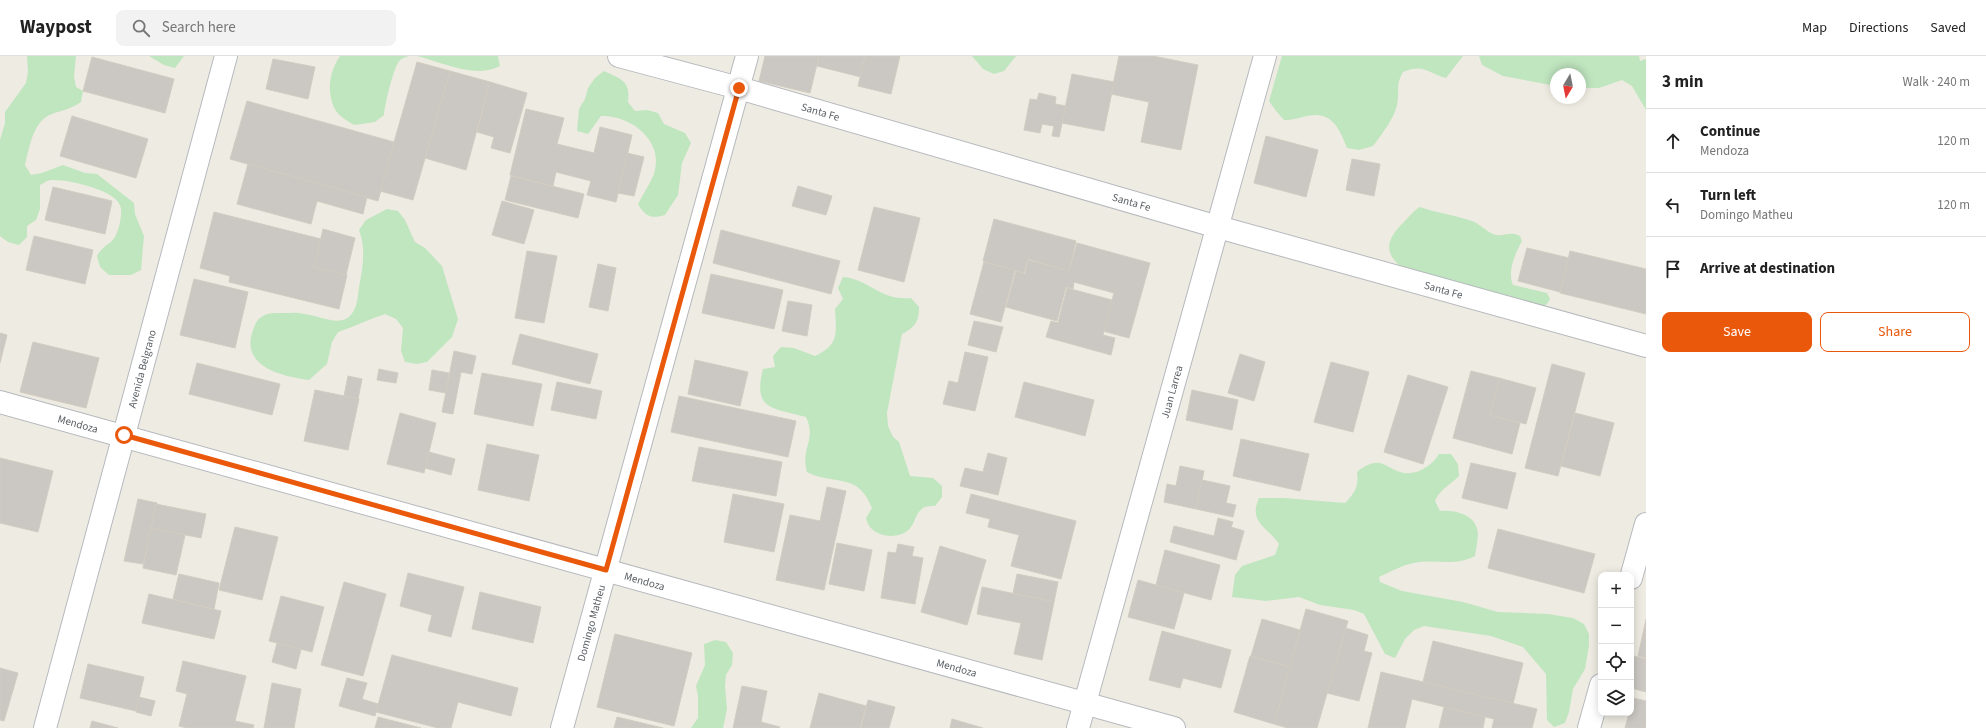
<!DOCTYPE html>
<html lang="en">
<head>
<meta charset="utf-8">
<style>
	:root { --surface:#fff; --page:#f2f2f2; --text:#222; --muted:#767676; --line:#e0e0e0; --accent:#ea580c }
	body { margin:0; font-family:"Source Sans 3",sans-serif; background:var(--page); color:var(--text) }
	.controls { position:absolute; right:12px; bottom:12px; display:grid; overflow:hidden; border-radius:8px; box-shadow:0 2px 10px #0003 }
	.controls button { width:36px; height:36px; display:grid; place-items:center; padding:0; border:0; border-bottom:1px solid var(--line); background:var(--surface); color:var(--text); font:20px sans-serif }
	.compass { position:absolute; left:1550px; top:12px; width:36px; height:36px; border-radius:50%; background:var(--surface); box-shadow:0 2px 10px #0003; rotate:190deg }
	.stop { position:absolute; width:12px; height:12px; margin:-9px; border:3px solid #ea580c; border-radius:50%; background:#fff }
	.stop.end { background:#ea580c; border-color:#fff; box-shadow:0 1px 4px #0008 }
	.list { margin:0; padding:0; list-style:none }
	h2 { display:flex; justify-content:space-between; align-items:center; height:52px; margin:0; padding:0 16px; font-size:17px }
	h2 small { font-size:13px; font-weight:400; color:var(--muted) }
	.list li { display:grid; grid-template-columns:26px 1fr auto; gap:12px; align-items:center; box-sizing:border-box; height:64px; padding:0 16px; border-top:1px solid var(--line) }
	.list b { display:block; font-size:15px; white-space:nowrap }
	.list p { margin:0; font-size:13px; white-space:nowrap; color:var(--muted) }
	.list em { font-size:13px; font-style:normal; color:var(--muted) }
	.actions { display:flex; gap:8px; padding:12px 16px }
	.actions a { flex:1; padding:9px 0; border:1px solid var(--accent); border-radius:8px; text-align:center; font-size:14px; color:var(--accent) }
	.actions .main { background:var(--accent); color:#fff }
	.icon { flex:none; width:22px; height:22px; fill:none; stroke:currentColor; stroke-width:2; stroke-linecap:round; stroke-linejoin:round }
	.map { position:relative; flex:none; width:1646px; height:672px; overflow:hidden }
	header { display:flex; align-items:center; gap:24px; box-sizing:border-box; height:56px; padding:0 20px; background:var(--surface); border-bottom:1px solid var(--line) }
	header strong { font-size:19px }
	nav { display:flex; gap:22px; margin-inline-start:auto; font-size:14px }
	.search { width:280px; height:36px; background:var(--page); display:flex; align-items:center; gap:10px; box-sizing:border-box; padding:0 14px; border-radius:8px; color:var(--muted); font-size:15px }
	main { display:flex }
	aside { flex:1; background:var(--surface) }
	.map>svg:first-child { display:block }
	.green { fill:#c0e6bf }
	.building { fill:#cbc7c2; stroke:#d2ccc1 }
	.lines { fill:none; stroke-linecap:round; stroke-linejoin:round }
	.street-casing { stroke:#b5b9bd; stroke-width:24 }
	.secondary-casing { stroke:#b6babf; stroke-width:24 }
	.street { stroke:#fff; stroke-width:22 }
	.secondary { stroke:#fff; stroke-width:22 }
	.route { stroke:#ea580c; stroke-width:5 }
	.labels { text-anchor:middle; stroke-width:3.5; stroke-linejoin:round; paint-order:stroke }
	.street-label { font-size:11px; fill:#5b5f63; stroke:#fff }
</style>
</head>
<body>
<header>
<strong>Waypost</strong>
<div class="search"><svg class="icon" aria-label="search" viewBox="0 0 24 24"><circle cx="10" cy="10" r="6"/><path d="M15 15l6 6"/></svg>Search here</div>
<nav><a>Map</a><a>Directions</a><a>Saved</a></nav>
</header>
<main>
<div class="map">
<svg width="1646" height="672" viewBox="0 0 1646 672">
	<rect width="100%" height="100%" fill="#eeebe2"/>
	<g class="green">
		<path d="M27,0H76L74,20L76,31L83,35L81,46C71,53 63,54 52,58C33,64 29,93 25,109L31,119L42,117L63,109L85,117L97,118L134,147L135,158L144,180L141,214L131,219H109L100,211L97,200C102,191 105,191 112,185C118,180 122,161 121,153C120,134 67,123 51,124C48,124 44,127 40,129V153L36,164L27,170V181L19,189L8,186L0,180V84L5,67V56L26,27L28,16Z"/>
		<path d="M149,0H184L175,12L164,9Z"/>
		<path d="M340,0H409C406,1 402,2 400,4C393,12 385,48 384,59L375,66L354,69C348,65 340,61 336,55C326,37 329,16 340,0Z"/>
		<path d="M417,0H498L500,10C475,23 444,7 417,0Z"/>
		<path d="M972,0H1016L1004,15L994,18L983,13Z"/>
		<path d="M1282,0H1463L1446,22C1428,17 1423,7 1403,16C1395,30 1400,35 1397,49C1395,61 1380,81 1373,90L1359,94L1347,92C1339,72 1332,55 1307,60C1298,62 1293,64 1284,64L1276,55L1269,45Z"/>
		<path d="M1479,0H1639L1640,5L1646,3V54L1632,30L1622,24L1599,32H1580V18H1556V30L1503,20L1482,9Z"/>
		<path d="M604,15C621,23 631,25 628,46L635,55L647,54L658,57L664,68L685,77L691,87L682,107L678,139L665,159C652,163 645,161 638,148C643,138 650,128 654,118C665,85 631,59 601,60L588,78L577,75L579,53L585,43L588,32L595,22Z"/>
		<path d="M1420,151C1437,157 1455,159 1472,165C1480,168 1486,175 1493,178C1502,182 1509,174 1520,180L1522,185C1515,198 1507,215 1513,229L1547,237L1550,243L1547,248L1542,251L1410,218C1386,201 1381,188 1404,166C1409,161 1413,155 1420,151Z"/>
		<path d="M387,153L398,155L405,164L415,186L425,192L442,210L458,263L452,281L427,306L417,308L405,306L401,295L403,272L396,263L385,258C369,263 354,271 338,276L332,286L327,308L309,324C286,321 245,313 251,281C253,274 255,266 260,262C267,256 275,257 283,257C290,257 298,256 304,258C322,260 346,275 355,252C358,245 358,237 359,231C363,211 366,193 359,174L366,164Z"/>
		<path d="M843,221C869,223 880,245 911,242L919,251C919,266 915,271 902,278L887,357L888,370L893,381L899,386L910,420L933,422L942,430V441L935,450C931,450 926,450 923,452C915,458 916,464 911,471C903,482 883,483 872,473C869,471 867,466 866,462L872,452C858,415 833,430 807,416C800,393 817,384 806,361C774,352 752,355 763,313L775,311L773,300L781,291L794,292L815,300C840,288 836,277 835,253L843,243L838,232Z"/>
		<path d="M1439,398H1451L1458,408L1459,420C1449,430 1441,432 1435,445L1440,455C1455,454 1476,458 1478,477C1478,484 1476,493 1475,500C1456,510 1440,504 1420,506C1406,507 1392,515 1379,521L1380,526L1402,535L1463,546L1498,556L1548,558L1573,562L1584,568L1589,578V590L1585,613L1573,633L1569,656L1565,667L1554,671L1547,664L1546,618L1523,591L1491,580L1424,570L1414,574L1405,583L1395,602L1385,598L1364,558L1354,554L1320,549L1299,541L1266,545L1232,541L1235,519L1242,510L1275,499L1279,488C1267,470 1248,467 1259,442H1284L1345,447C1355,437 1359,430 1357,416C1363,411 1371,406 1380,407C1387,409 1393,414 1400,416C1415,421 1432,410 1439,398Z"/>
		<path d="M715,584L726,586L733,597L732,609L726,619L725,630L727,653L723,672H691L698,662V640L696,630L705,609L704,588Z"/>
	</g>
	<g class="building">
		<path d="M765,0H819L810,37L759,25Z"/>
		<path d="M819,0H865L861,21L817,10Z"/>
		<path d="M865,0H900L891,38L858,30Z"/>
		<path d="M1119,0H1153L1198,9L1181,94L1141,86L1149,46L1111,38Z"/>
		<path d="M92,1L174,23L165,57L83,35Z"/>
		<path d="M273,3L315,11L308,43L266,33Z"/>
		<path d="M417,6L450,15L413,144L380,135Z"/>
		<path d="M450,15L490,26L466,114L425,102Z"/>
		<path d="M1072,18L1114,26L1104,75L1062,67Z"/>
		<path d="M490,26L527,37L510,97L491,92L494,81L477,76Z"/>
		<path d="M1039,37L1056,41L1055,48L1066,50L1059,81L1052,80L1054,70L1042,68L1040,77L1024,74L1030,43L1037,44Z"/>
		<path d="M247,45L394,86L378,145L230,103Z"/>
		<path d="M526,53L564,62L557,88L594,97L600,71L632,79L616,146L587,139L591,125L556,116L553,130L510,119Z"/>
		<path d="M72,60L148,83L136,122L60,100Z"/>
		<path d="M1266,80L1318,94L1306,141L1254,127Z"/>
		<path d="M627,97L644,101L634,140L618,137Z"/>
		<path d="M1352,103L1380,108L1374,140L1346,134Z"/>
		<path d="M248,108L367,141L363,158L317,145L311,168L237,148Z"/>
		<path d="M511,120L584,138L578,162L505,144Z"/>
		<path d="M798,130L832,140L826,159L792,150Z"/>
		<path d="M53,131L112,145L105,178L45,164Z"/>
		<path d="M502,145L534,154L524,188L492,179Z"/>
		<path d="M874,151L920,162L904,226L858,214Z"/>
		<path d="M214,156L321,183L314,211L347,219L339,253L229,226L230,220L200,212Z"/>
		<path d="M994,163L1076,185L1069,215L1028,203L1024,217L983,205Z"/>
		<path d="M323,173L355,182L346,219L314,211Z"/>
		<path d="M721,174L840,205L831,238L713,207Z"/>
		<path d="M34,180L93,194L85,228L26,214Z"/>
		<path d="M1077,187L1150,207L1129,282L1103,275L1114,237L1074,226L1073,233L1066,231L1057,265L1006,251L1016,215L1025,218L1028,204L1069,215Z"/>
		<path d="M1527,192L1569,202L1560,236L1518,225Z"/>
		<path d="M527,195L557,200L544,267L515,262Z"/>
		<path d="M1570,195L1646,213V258L1560,237Z"/>
		<path d="M984,206L1015,214L1001,266L970,258Z"/>
		<path d="M598,208L616,212L608,255L589,251Z"/>
		<path d="M711,218L783,234L774,273L702,257Z"/>
		<path d="M194,223L248,236L235,292L180,279Z"/>
		<path d="M1067,232L1112,244L1103,279L1115,282L1111,299L1046,281L1051,265L1058,267Z"/>
		<path d="M788,245L812,249L807,280L782,275Z"/>
		<path d="M974,265L1003,271L996,296L968,289Z"/>
		<path d="M0,277L7,279L0,307Z"/>
		<path d="M520,278L598,298L590,328L512,308Z"/>
		<path d="M33,286L99,302L86,352L20,336Z"/>
		<path d="M454,295L476,300L472,318L461,316L453,358L442,356Z"/>
		<path d="M965,296L988,301L975,355L943,348L949,325L958,327Z"/>
		<path d="M1240,298L1265,306L1254,345L1228,337Z"/>
		<path d="M695,304L748,316L740,350L688,338Z"/>
		<path d="M1331,306L1369,316L1353,376L1314,366Z"/>
		<path d="M197,307L280,328L272,359L189,338Z"/>
		<path d="M1552,308L1585,317L1558,420L1525,412Z"/>
		<path d="M379,313L398,317L396,327L377,324Z"/>
		<path d="M432,314L449,317L446,337L429,334Z"/>
		<path d="M1471,315L1499,322L1490,359L1520,367L1512,398L1453,382Z"/>
		<path d="M482,317L542,328L533,370L474,358Z"/>
		<path d="M1408,319L1448,331L1423,408L1384,396Z"/>
		<path d="M348,320L362,323L358,343L344,340Z"/>
		<path d="M1499,322L1536,332L1526,368L1490,359Z"/>
		<path d="M557,326L602,335L596,363L551,354Z"/>
		<path d="M1024,326L1094,344L1085,380L1015,361Z"/>
		<path d="M315,334L359,343L348,394L304,385Z"/>
		<path d="M1192,334L1238,344L1232,374L1186,364Z"/>
		<path d="M679,340L796,365L788,401L671,376Z"/>
		<path d="M400,357L436,367L424,417L387,408Z"/>
		<path d="M1575,357L1614,367L1600,420L1561,410Z"/>
		<path d="M1241,383L1309,398L1300,435L1233,420Z"/>
		<path d="M487,388L539,399L529,445L478,434Z"/>
		<path d="M699,391L782,406L776,440L692,425Z"/>
		<path d="M429,396L455,403L451,419L425,412Z"/>
		<path d="M988,397L1007,402L998,439L960,430L965,412L983,416Z"/>
		<path d="M0,402L53,415L38,476L0,467Z"/>
		<path d="M1471,407L1516,417L1507,453L1462,442Z"/>
		<path d="M1180,410L1204,415L1196,453L1164,446L1167,428L1176,430Z"/>
		<path d="M1202,424L1230,430L1226,447L1236,449L1233,461L1196,453Z"/>
		<path d="M827,431L846,435L824,534L776,524L790,459L820,465Z"/>
		<path d="M733,438L784,448L774,496L724,486Z"/>
		<path d="M971,438L1076,465L1061,523L1011,510L1019,479L988,471L990,463L966,457Z"/>
		<path d="M138,443L157,447L143,508L124,505Z"/>
		<path d="M156,448L206,458L201,482L151,472Z"/>
		<path d="M1218,462L1233,466L1231,471L1244,475L1236,504L1170,486L1174,470L1214,480Z"/>
		<path d="M235,471L278,481L262,544L219,534Z"/>
		<path d="M151,472L185,479L176,519L143,512Z"/>
		<path d="M1498,473L1595,498L1584,537L1488,512Z"/>
		<path d="M837,487L872,494L864,535L829,528Z"/>
		<path d="M898,488L914,491L912,500L923,502L915,548L881,542L888,496L896,497Z"/>
		<path d="M940,490L986,504L967,569L921,556Z"/>
		<path d="M1165,494L1220,509L1211,544L1156,529Z"/>
		<path d="M408,517L464,531L451,581L428,575L432,559L400,550Z"/>
		<path d="M179,518L219,527L214,553L173,543Z"/>
		<path d="M1017,518L1058,526L1054,546L1013,537Z"/>
		<path d="M1138,524L1184,537L1174,573L1128,561Z"/>
		<path d="M344,526L386,538L363,620L321,609Z"/>
		<path d="M982,531L1054,546L1042,604L1014,598L1021,567L977,558Z"/>
		<path d="M480,536L541,551L533,587L472,573Z"/>
		<path d="M149,538L221,555L214,583L142,567Z"/>
		<path d="M281,540L324,551L312,596L269,585Z"/>
		<path d="M1306,553L1348,565L1317,672H1288L1274,668Z"/>
		<path d="M1262,563L1300,574L1290,611L1251,600Z"/>
		<path d="M1646,563V602L1638,600Z"/>
		<path d="M1346,572L1368,579L1364,595L1372,597L1359,645L1327,637Z"/>
		<path d="M1162,575L1231,594L1221,632L1183,622L1180,632L1149,624Z"/>
		<path d="M615,578L692,597L674,670L597,651Z"/>
		<path d="M1433,585L1523,607L1513,648L1423,626Z"/>
		<path d="M277,587L301,593L296,613L272,606Z"/>
		<path d="M392,599L518,632L511,660L458,646L451,672H438L376,656Z"/>
		<path d="M1250,600L1290,611L1274,668L1234,656Z"/>
		<path d="M1633,600L1646,603V636L1631,632V609Z"/>
		<path d="M183,605L246,620L235,665L254,669L253,672H187L179,670L187,638L176,635Z"/>
		<path d="M88,608L144,621L136,655L80,642Z"/>
		<path d="M0,612L18,617L4,665L0,664Z"/>
		<path d="M1381,616L1537,653L1532,672H1492L1494,663L1412,643L1405,672H1368Z"/>
		<path d="M347,622L367,627L362,643L378,648L375,660L339,650Z"/>
		<path d="M272,627L301,633L294,672H264Z"/>
		<path d="M742,630L767,635L761,666L780,671L779,672H733Z"/>
		<path d="M819,637L866,650L860,672H810Z"/>
		<path d="M139,641L155,645L151,660L136,656Z"/>
		<path d="M1633,642L1646,645V672H1625L1629,657H1631Z"/>
		<path d="M868,644L895,651L889,672H861Z"/>
		<path d="M1444,651L1485,661L1483,672H1439Z"/>
		<path d="M378,661L421,672H375Z"/>
		<path d="M617,661L663,672H614Z"/>
		<path d="M952,663L983,672H950Z"/>
		<path d="M92,665L118,672H90Z"/>
	</g>
	<g class="lines">
		<defs>
			<g id="street">
				<path id="s1" d="M619,0L739,32L1218,171L1646,290"/>
				<path id="s2" d="M0,346L1174,672"/>
				<path d="M1631,522L1646,468"/>
				<path id="s3" d="M562,672L747,0"/>
				<path id="s4" d="M1078,672L1265,0"/>
				<path d="M1589,672L1601,629"/>
			</g>
			<g id="secondary">
				<path id="s5" d="M45,672L226,0"/>
			</g>
		</defs>
		<use href="#street" class="street-casing"/>
		<use href="#secondary" class="secondary-casing"/>
		<use href="#street" class="street"/>
		<use href="#secondary" class="secondary"/>
	</g>
	<g class="lines">
		<path class="route" d="M124,379L606,514L739,32"/>
	</g>
	<g class="labels">
		<g class="street-label">
			<text dy="4" stroke="none"><textPath href="#s1" startOffset="209">Santa Fe</textPath></text>
			<text dy="4" stroke="none"><textPath href="#s1" startOffset="533">Santa Fe</textPath></text>
			<text dy="4" stroke="none"><textPath href="#s1" startOffset="857">Santa Fe</textPath></text>
			<text dy="4" stroke="none"><textPath href="#s5" startOffset="372">Avenida Belgrano</textPath></text>
			<text dy="4" stroke="none"><textPath href="#s4" startOffset="349">Juan Larrea</textPath></text>
			<text dy="4" stroke="none"><textPath href="#s2" startOffset="81">Mendoza</textPath></text>
			<text dy="4" stroke="none"><textPath href="#s2" startOffset="669">Mendoza</textPath></text>
			<text dy="4" stroke="none"><textPath href="#s3" startOffset="109">Domingo Matheu</textPath></text>
			<text dy="4" stroke="none"><textPath href="#s2" startOffset="993">Mendoza</textPath></text>
		</g>
	</g>
</svg>
<div class="controls">
<button>+</button>
<button>−</button>
<button><svg class="icon" aria-label="locate" viewBox="0 0 24 24"><circle cx="12" cy="12" r="6"/><path d="M12 2v4M12 18v4M2 12h4M18 12h4"/></svg></button>
<button><svg class="icon" aria-label="layers" viewBox="0 0 24 24"><path d="M12 4l9 5-9 5-9-5zM3 14l9 5 9-5"/></svg></button>
</div>
<svg class="compass" viewBox="-18 -18 36 36"><path d="M0-13l5 13h-10z" fill="#e53935"/><path d="M0 13l5-13h-10z" fill="#767676"/></svg>
<div class="stop" style="left:124px;top:379px"></div>
<div class="stop end" style="left:739px;top:32px"></div>
</div>
<aside>
<h2>3 min<small>Walk · 240 m</small></h2>
<ul class="list">
<li><svg class="icon" aria-label="ahead" viewBox="0 0 24 24"><path d="M12 20V5M6 11l6-6 6 6"/></svg><div><b>Continue</b><p>Mendoza</p></div><em>120 m</em></li>
<li><svg class="icon" aria-label="left" viewBox="0 0 24 24"><path d="M17 20v-9H6M10 6l-5 5 5 5"/></svg><div><b>Turn left</b><p>Domingo Matheu</p></div><em>120 m</em></li>
<li><svg class="icon" aria-label="arrive" viewBox="0 0 24 24"><path d="M6 21V4h12l-3 4 3 4H6"/></svg><div><b>Arrive at destination</b></div></li>
</ul>
<div class="actions"><a class="main">Save</a><a>Share</a></div>
</aside>
</main>
</body>
</html>
